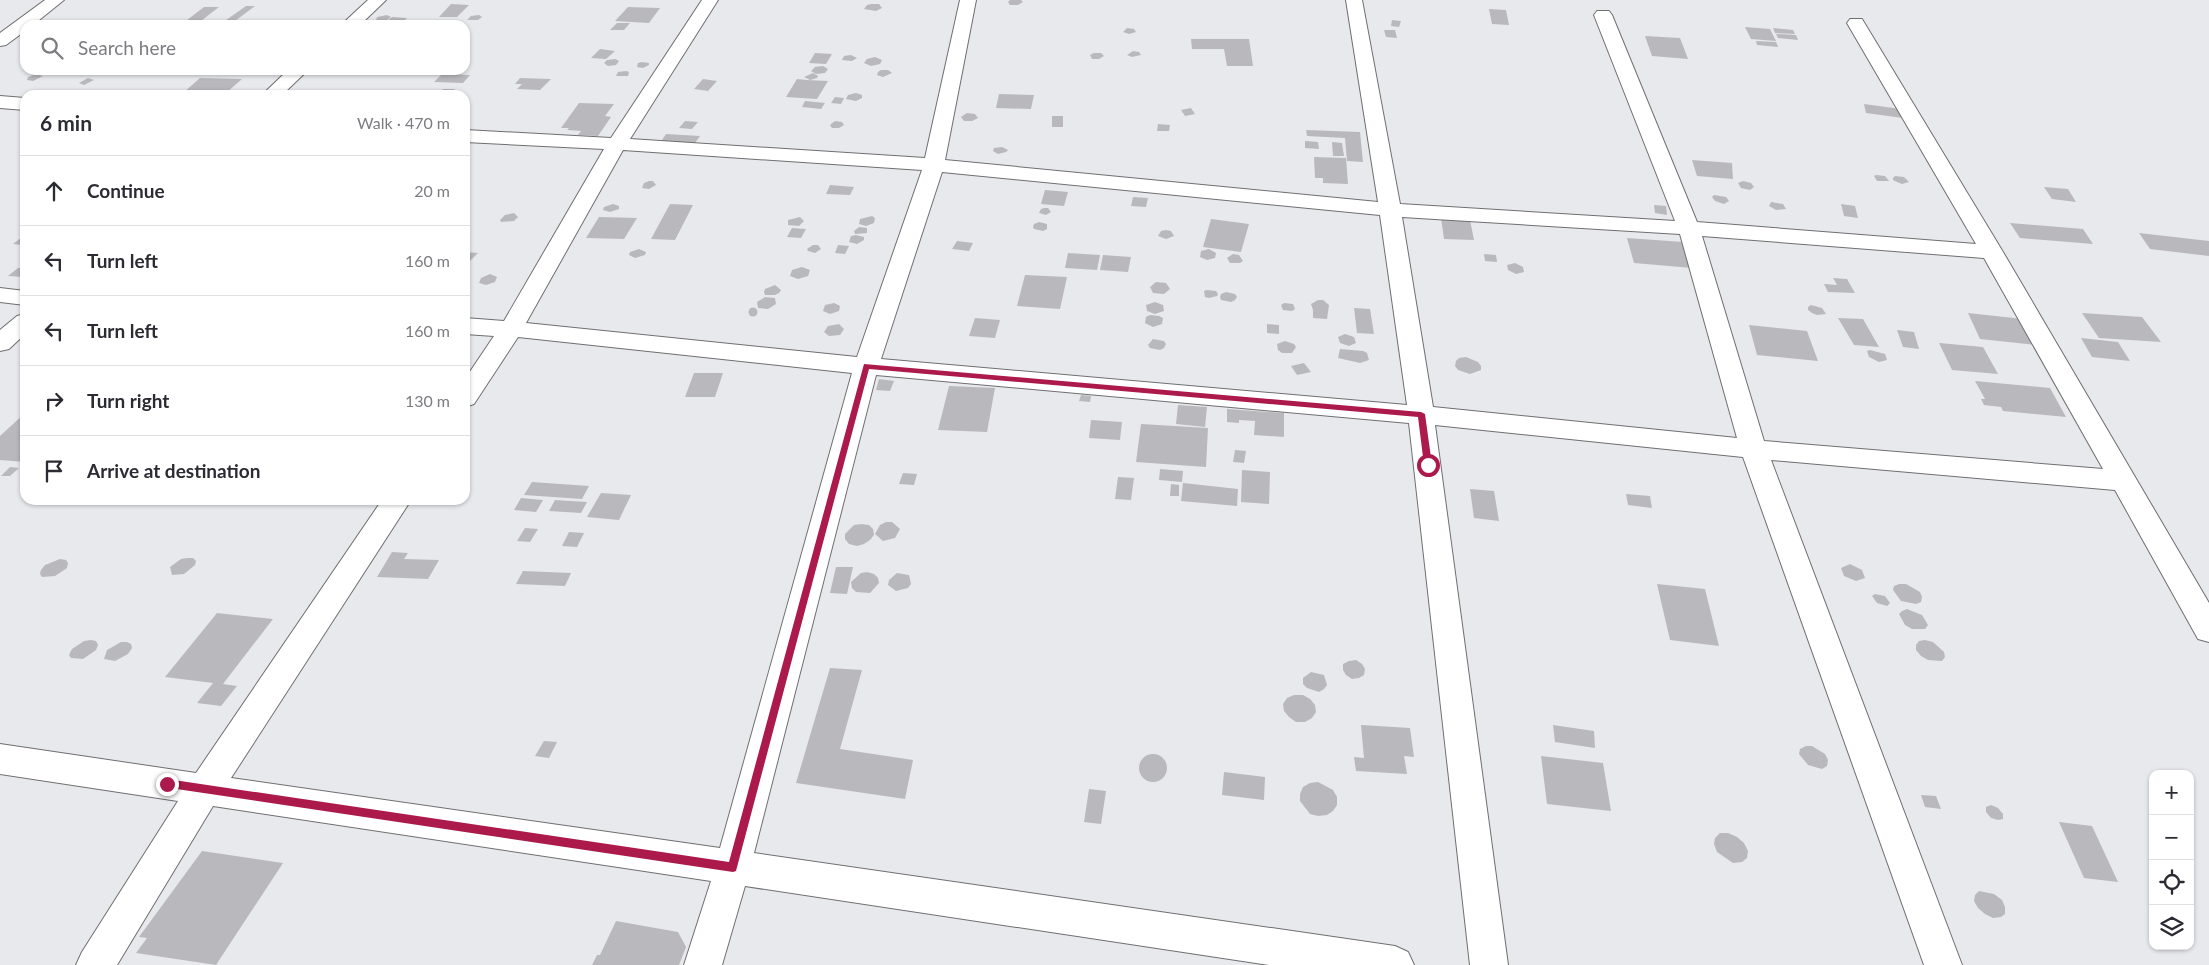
<!DOCTYPE html>
<html lang="en">
<head>
<meta charset="utf-8">
<style>
	:root { --surface:#fff; --page:#f7f7f7; --text:#2b2b33; --muted:#7c7c81; --line:#e1e1e2 }
	body { margin:0; font-family:Lato,sans-serif; background:var(--page); color:var(--text) }
	.controls { position:absolute; right:15px; bottom:15px; display:grid; overflow:hidden; border-radius:10px; box-shadow:0 1px 4px #0004 }
	.controls button { width:45px; height:45px; display:grid; place-items:center; padding:0; border:0; border-bottom:1px solid var(--line); background:var(--surface); color:var(--text); font:25px sans-serif }
	.stop { position:absolute; width:15px; height:15px; margin:-11px; border:4px solid #ac1a4c; border-radius:50%; background:#fff }
	.stop.end { background:#ac1a4c; border-color:#fff; box-shadow:0 1px 5px #0008 }
	.list { margin:0; padding:0; list-style:none }
	h2 { display:flex; justify-content:space-between; align-items:center; height:65px; margin:0; padding:0 20px; font-size:21px }
	h2 small { font-size:16px; font-weight:400; color:var(--muted) }
	.list li { display:grid; grid-template-columns:32px 1fr auto; gap:15px; align-items:center; box-sizing:border-box; height:70px; padding:0 20px; border-top:1px solid var(--line) }
	.list b { display:block; font-size:19px; white-space:nowrap }
	.list em { font-size:16px; font-style:normal; color:var(--muted) }
	.icon { flex:none; width:28px; height:28px; fill:none; stroke:currentColor; stroke-width:2; stroke-linecap:round; stroke-linejoin:round }
	.map { position:relative; flex:none; width:2209px; height:965px; overflow:hidden }
	.search { position:absolute; background:var(--surface); box-shadow:0 1px 4px #0004; left:20px; top:20px; width:450px; height:55px; display:flex; align-items:center; gap:12px; box-sizing:border-box; padding:0 18px; border-radius:15px; color:var(--muted); font-size:19px }
	.panel { position:absolute; background:var(--surface); box-shadow:0 1px 4px #0004; left:20px; top:90px; width:450px; height:415px; border-radius:15px }
	.map>svg:first-child { display:block }
	.building { fill:#b9b9bd }
	.lines { fill:none; stroke-linecap:round; stroke-linejoin:round }
	.minor-casing { stroke:#6f6f72; stroke-width:2 }
	.minor { fill:#fff; fill-rule:evenodd }
	.route { fill:#ac1a4c }
</style>
</head>
<body>
<div class="map">
<svg width="2209" height="965" viewBox="0 0 2209 965">
	<rect width="100%" height="100%" fill="#e8e9ed"/>
	<g class="building">
		<path d="M1010,0H1021L1023,2L1018,5H1010L1008,2Z"/>
		<path d="M451,4L469,5L457,17H439Z"/>
		<path d="M871,4H879L882,8L876,11L864,9L867,5Z"/>
		<path d="M246,6H255L231,24L222,23Z"/>
		<path d="M204,7H219L197,24H182Z"/>
		<path d="M628,7L660,8L649,23L615,21Z"/>
		<path d="M1489,9L1506,10L1509,25L1492,24Z"/>
		<path d="M387,15L391,17L387,20H376L377,17Z"/>
		<path d="M479,15L482,17L478,20H467L471,16Z"/>
		<path d="M392,17L407,18L402,23L386,22Z"/>
		<path d="M1392,20L1401,21L1399,27L1391,26Z"/>
		<path d="M617,23H630L624,30H610Z"/>
		<path d="M1745,27L1770,29L1776,41L1751,39Z"/>
		<path d="M1127,28L1134,29L1136,32L1129,34L1123,32Z"/>
		<path d="M1773,28L1793,30L1795,34L1775,33Z"/>
		<path d="M1384,30H1395L1397,38L1386,37Z"/>
		<path d="M1776,34L1796,35L1798,40L1778,38Z"/>
		<path d="M1645,36L1680,38L1688,59L1652,56Z"/>
		<path d="M1191,39H1249L1253,66H1227L1224,49H1192Z"/>
		<path d="M1756,41L1776,42L1778,47L1757,45Z"/>
		<path d="M600,49L615,51L606,59L591,58Z"/>
		<path d="M1133,51L1139,52L1141,55L1132,57L1127,55Z"/>
		<path d="M815,53L832,54L826,64L809,63Z"/>
		<path d="M1094,53H1101L1104,56L1099,59H1092L1090,55Z"/>
		<path d="M851,55L857,58L852,61L842,60L844,56Z"/>
		<path d="M875,57L882,60L880,64L871,66L864,63L867,59Z"/>
		<path d="M615,59L619,61L616,65L608,66L604,63L607,60Z"/>
		<path d="M642,62L649,63V65L643,68L637,67L638,63Z"/>
		<path d="M823,66L828,69L825,73L816,74L811,71L815,67Z"/>
		<path d="M881,70H888L892,73L883,77L877,75L878,72Z"/>
		<path d="M626,71L629,72L628,76H616L618,72Z"/>
		<path d="M813,73L818,76L817,78L810,80L804,77Z"/>
		<path d="M36,74L43,76L33,81L27,80L28,77Z"/>
		<path d="M442,74L470,75L463,83L434,82Z"/>
		<path d="M88,78L94,80L84,85L79,83Z"/>
		<path d="M200,78L242,79L226,93H183Z"/>
		<path d="M520,78L551,79L540,90L517,89L522,84H515Z"/>
		<path d="M703,79L717,81L708,91L694,89Z"/>
		<path d="M797,79L807,80L828,81L817,99L786,97Z"/>
		<path d="M443,89H455L449,95H436Z"/>
		<path d="M856,93L862,95V98L856,101L846,99L848,95Z"/>
		<path d="M999,94L1034,95L1031,109L996,108Z"/>
		<path d="M835,97L844,98L841,104L831,103Z"/>
		<path d="M805,101L825,103L821,109L802,107Z"/>
		<path d="M579,103L614,104L605,116L611,117L598,136L578,135L581,131L567,130L569,128H561Z"/>
		<path d="M1864,104L1901,109L1903,118L1866,113Z"/>
		<path d="M1191,108L1195,114L1185,116L1181,110Z"/>
		<path d="M967,113L975,114L978,118L972,121H964L961,117Z"/>
		<rect x="1052" y="116" width="11" height="11"/>
		<path d="M685,121L698,122L692,129L679,128Z"/>
		<path d="M835,121L842,122L844,125L839,128H832L830,125Z"/>
		<path d="M1158,124L1170,125L1169,131H1157Z"/>
		<path d="M1306,130L1360,132L1363,162L1347,161L1345,138L1307,136Z"/>
		<path d="M666,134L700,136L693,146L660,143Z"/>
		<path d="M1305,141L1318,142L1319,149L1305,148Z"/>
		<path d="M1332,142L1342,143L1344,156H1333Z"/>
		<path d="M1002,147L1008,150L1006,152L998,154L993,151L994,148Z"/>
		<path d="M1314,157L1346,158L1348,184L1323,183V178H1315Z"/>
		<path d="M1692,160L1732,163L1733,179L1697,176Z"/>
		<path d="M1876,175L1885,176L1889,181H1877L1874,176Z"/>
		<path d="M1895,176L1904,177L1909,182L1902,184L1897,182L1893,180V178Z"/>
		<path d="M649,181H653L656,185L649,189L642,188L644,183Z"/>
		<path d="M1743,181L1751,183L1754,187L1750,190L1741,188L1738,183Z"/>
		<path d="M830,185L854,187L850,195L826,194Z"/>
		<path d="M2044,187L2068,189L2076,202L2052,199Z"/>
		<path d="M1045,190L1068,192L1064,206L1041,204Z"/>
		<path d="M1714,195L1726,197L1729,201L1724,204L1715,201L1712,197Z"/>
		<path d="M1133,197L1148,198L1146,207L1131,206Z"/>
		<path d="M1771,202L1783,204L1786,209L1776,210L1769,206Z"/>
		<path d="M613,204L619,206V209L610,212L603,210L604,207Z"/>
		<path d="M670,204L693,205L675,240L651,239Z"/>
		<path d="M1841,204L1855,206L1858,218L1844,216Z"/>
		<path d="M1654,205L1666,206L1667,215L1655,213Z"/>
		<path d="M1044,208H1048L1051,212L1046,215L1039,213L1041,209Z"/>
		<path d="M514,213L518,217L514,221L501,222L500,220L505,215Z"/>
		<path d="M872,216L875,218L874,223L866,226L859,224L860,219Z"/>
		<path d="M599,217L637,218L624,239L586,238Z"/>
		<path d="M800,217L804,221L799,226L788,225V220Z"/>
		<path d="M1441,218L1470,220L1474,240L1444,239Z"/>
		<path d="M1211,219L1249,224L1241,252L1203,247Z"/>
		<path d="M1039,222L1047,224V229L1043,231L1034,229L1033,227L1034,224Z"/>
		<path d="M2010,223L2083,229L2093,244L2020,238Z"/>
		<path d="M859,227L867,228V233L855,234L854,231Z"/>
		<path d="M792,228L806,229L801,238L787,237Z"/>
		<path d="M1166,230L1171,231L1174,236L1166,239L1158,236L1161,231Z"/>
		<path d="M2139,233L2209,241V256L2150,249Z"/>
		<path d="M856,235L864,237V240L857,244L849,242L851,236Z"/>
		<path d="M22,237L25,238V243L22,245L13,244Z"/>
		<path d="M1627,238L1683,242L1692,268L1634,263Z"/>
		<path d="M957,241L973,243L969,251L952,249Z"/>
		<path d="M813,245H818L821,249L815,253L808,251L807,249Z"/>
		<path d="M838,245L849,246L845,254L835,253Z"/>
		<path d="M639,249L646,252L645,255L635,258L629,255L630,252Z"/>
		<path d="M1209,249L1216,253L1215,258L1207,260L1200,257L1201,251Z"/>
		<path d="M466,252L478,253L465,266V253Z"/>
		<path d="M1068,253L1100,255L1097,270L1065,268Z"/>
		<path d="M1233,254L1239,255L1243,261L1240,263H1230L1227,258Z"/>
		<path d="M1484,254L1496,255L1497,262L1485,261Z"/>
		<path d="M1103,255L1131,257L1128,272L1100,270Z"/>
		<path d="M1515,263L1523,267L1524,272L1516,274L1508,270L1507,265Z"/>
		<path d="M802,267L810,270L808,276L798,279L790,276L792,270Z"/>
		<path d="M18,268H25V275L23,277L8,276Z"/>
		<path d="M490,274L497,277L495,282L486,285L479,283L481,278Z"/>
		<path d="M1025,275L1067,277L1060,309L1017,306Z"/>
		<path d="M1833,278L1847,279L1855,293L1828,292L1824,284L1837,285Z"/>
		<path d="M1156,282L1166,283L1170,289L1164,294L1153,293L1150,287Z"/>
		<path d="M775,285L781,290L779,293L775,295H765L764,292L765,289Z"/>
		<path d="M1207,290L1216,291L1218,294L1217,296L1209,298L1205,297L1204,291Z"/>
		<path d="M1226,292L1235,294L1237,297L1235,300L1231,302L1221,300L1220,297L1221,294Z"/>
		<path d="M765,297L775,298L776,304L768,309L758,308L757,302Z"/>
		<path d="M1318,300H1323L1329,305L1327,319L1313,318V310L1311,304Z"/>
		<path d="M1155,302L1163,305L1164,311L1155,314L1147,311L1146,305Z"/>
		<path d="M834,303L840,306L839,311L830,314L823,311L825,305Z"/>
		<path d="M1284,303L1293,304L1295,309L1292,311L1283,310L1281,305Z"/>
		<path d="M1811,305L1822,308L1826,314L1817,315L1812,313L1808,310V307Z"/>
		<circle cx="753" cy="312" r="4.5"/>
		<path d="M1354,308L1370,309L1374,334L1357,333Z"/>
		<path d="M1968,313L2023,319L2037,345L1980,339Z"/>
		<path d="M2082,313L2142,317L2161,342L2099,338Z"/>
		<path d="M1150,315L1159,316L1163,318L1162,324L1153,327L1145,323L1146,317Z"/>
		<path d="M975,318L1000,320L995,338L969,336Z"/>
		<path d="M1838,318L1863,319L1879,347L1854,345Z"/>
		<path d="M839,324L844,329L840,335L829,336L824,332L828,326Z"/>
		<path d="M1267,324L1279,325V334L1267,333Z"/>
		<path d="M1749,325L1807,331L1818,361L1757,355Z"/>
		<path d="M1897,330L1914,332L1919,349L1903,347Z"/>
		<path d="M1345,334L1354,337L1356,343L1349,346L1340,343L1338,337Z"/>
		<path d="M2081,338L2118,342L2130,361L2092,357Z"/>
		<path d="M1153,339L1164,341L1166,344L1164,348L1160,350L1150,348L1148,345Z"/>
		<path d="M1285,341L1294,344L1296,347L1292,353H1282L1278,350L1277,344Z"/>
		<path d="M1939,343L1983,347L1998,374L1952,370Z"/>
		<path d="M1340,349L1363,351L1367,353L1369,360L1360,363L1338,358Z"/>
		<path d="M1870,350L1885,354L1887,360L1879,362L1869,357L1867,351Z"/>
		<path d="M1466,357L1478,362L1481,366V370L1470,374L1458,370L1455,366L1456,361L1459,358Z"/>
		<path d="M1304,363L1311,372L1297,375L1291,366Z"/>
		<path d="M694,373H723L715,397H685Z"/>
		<path d="M879,379L894,381L890,391L876,390Z"/>
		<path d="M1975,381L2050,388L2066,417L2003,411L2001,407L1984,405L1981,399H1985Z"/>
		<path d="M949,386L995,388L987,432L938,430Z"/>
		<path d="M1081,395L1091,396L1090,402L1079,401Z"/>
		<path d="M1178,405L1207,407L1205,427L1176,424Z"/>
		<path d="M1227,409L1284,413V437L1254,435L1255,421L1239,420V423L1227,422Z"/>
		<path d="M25,413V462L0,460V436Z"/>
		<path d="M1091,420L1122,422L1120,440L1089,438Z"/>
		<path d="M1141,424L1208,428L1206,467L1136,462Z"/>
		<path d="M1235,450L1246,451L1244,463L1233,462Z"/>
		<path d="M10,467L19,468L10,476H1Z"/>
		<path d="M1160,469L1183,471L1182,482L1159,480Z"/>
		<path d="M1242,470L1270,472L1269,504L1241,502Z"/>
		<path d="M903,473L917,474L914,485L899,484Z"/>
		<path d="M1118,477L1134,478L1131,500L1115,499Z"/>
		<path d="M532,482L589,486L582,499L524,495Z"/>
		<path d="M1183,483L1238,489L1237,506L1181,501Z"/>
		<path d="M1171,484L1179,485V496H1170Z"/>
		<path d="M1470,489L1494,491L1499,521L1474,518Z"/>
		<path d="M601,493L631,495L619,520L587,517Z"/>
		<path d="M1626,494L1650,496L1652,508L1628,505Z"/>
		<path d="M521,498L543,500L536,512L514,510Z"/>
		<path d="M555,500L587,502L581,513L549,511Z"/>
		<path d="M886,522H892L900,529L895,538L883,541L875,534L880,525Z"/>
		<path d="M862,524L869,525L873,529L874,535L870,540L864,544L857,546L849,544L845,539V534L854,525Z"/>
		<path d="M525,528L538,529L530,542L517,541Z"/>
		<path d="M569,532L584,533L577,547L562,546Z"/>
		<path d="M392,552L408,553L404,559L439,560L428,579L377,577Z"/>
		<path d="M187,558H193L196,561L195,565L184,574L172,575L170,567L181,559Z"/>
		<path d="M60,559L66,560L68,563L67,568L55,576L42,577L40,574L41,570L45,565Z"/>
		<path d="M1850,564L1862,570L1865,578L1856,581L1844,576L1841,568Z"/>
		<path d="M836,567H853L847,594L830,593Z"/>
		<path d="M523,571L571,573L565,586L516,584Z"/>
		<path d="M867,572L874,574L878,578L879,583L870,593L856,592L852,588L851,582L861,573Z"/>
		<path d="M897,573L909,575L911,584L908,588L896,591L888,585L889,580Z"/>
		<path d="M1657,584L1705,589L1719,646L1670,640Z"/>
		<path d="M1899,584H1906L1920,592L1922,597L1921,602L1916,604L1901,601L1893,590L1894,586Z"/>
		<path d="M1875,594L1885,596L1890,603L1887,606L1877,603L1872,596Z"/>
		<path d="M1907,609L1922,615L1928,625L1925,629H1912L1905,625L1899,614L1902,611Z"/>
		<path d="M217,613L273,619L223,684L237,686L221,706L197,703L213,683L165,677Z"/>
		<path d="M91,640L96,641L98,645L96,650L83,659L71,658L69,655L72,649L84,641Z"/>
		<path d="M1925,640L1933,642L1944,652L1945,657L1942,661L1928,660L1921,656L1916,650V645L1919,641Z"/>
		<path d="M121,642H127L131,644L132,648L128,654L115,661L104,659L107,650Z"/>
		<path d="M1356,660L1362,664L1365,669L1364,675L1359,678L1352,679L1346,675L1343,670V664L1349,661Z"/>
		<path d="M830,668L862,670L840,749L913,760L905,799L796,783Z"/>
		<path d="M1311,672L1324,675L1327,685L1324,689L1319,692L1307,688L1303,684V678Z"/>
		<path d="M1294,695H1303L1310,699L1315,705L1316,712L1312,718L1305,722H1296L1289,717L1284,711L1283,704L1287,698Z"/>
		<path d="M1361,725L1410,728L1414,757L1404,756L1407,774L1356,771L1354,757L1364,758Z"/>
		<path d="M1553,725L1594,731L1595,748L1555,742Z"/>
		<path d="M544,741L557,742L549,758L535,756Z"/>
		<path d="M1806,746H1812L1825,754L1828,760L1827,766L1822,769L1808,765L1799,754L1800,749Z"/>
		<circle cx="1153" cy="768" r="14"/>
		<path d="M1541,756L1603,763L1611,811L1547,804Z"/>
		<path d="M1224,772L1265,777L1264,800L1222,795Z"/>
		<path d="M1318,782L1333,790L1337,797V805L1333,811L1327,815L1318,816L1310,814L1300,801V794L1303,787L1310,783Z"/>
		<path d="M1089,789L1106,791L1101,824L1084,822Z"/>
		<path d="M1921,795L1936,796L1941,809L1925,807Z"/>
		<path d="M1991,805L1998,808L2003,814V819L1998,820L1991,818L1986,812V807Z"/>
		<path d="M2059,822L2092,826L2118,882L2084,878Z"/>
		<path d="M1720,833H1728L1737,837L1744,843L1748,851L1747,858L1742,862L1733,863L1717,852L1714,844L1715,838Z"/>
		<path d="M202,851L283,863L216,965L136,953L147,938L139,937Z"/>
		<path d="M1979,891L1994,894L2002,900L2005,907V914L2001,917L1993,918L1985,914L1978,908L1974,901L1975,895Z"/>
		<path d="M616,921L678,932L686,947L679,965H592L597,955H600Z"/>
	</g>
	<g class="lines">
		<defs>
			<g id="minor">
				<path d="M45,0H64L33,25H25V31L6,45L0,46V33Z"/>
				<path d="M368,0H386L360,25H341Z"/>
				<path d="M702,0H718L630,139L925,158L960,0H976L945,160L1378,202L1346,0H1362L1400,204L1675,221L1594,15L1597,11H1609L1612,15L1697,222L1976,244L1847,23L1850,19H1862L2003,252L2209,603V642L2198,639L2115,490L1771,460L1962,965H1924L1743,457L1435,425L1508,965H1470L1409,423L876,375L754,853L1395,946L1408,952L1414,965H1269L745,886L722,965H684L711,881L213,806L117,965H76L82,952L178,801L0,774V744L196,773L382,500H411L231,778L720,848L852,373L518,337L474,404L465,407V379L494,336L465,334V318L504,321L604,149L465,142V130L611,138ZM623,150L922,170L857,357L526,323ZM942,172L1380,215L1407,405L881,359ZM1402,217L1680,234L1737,438L1433,407ZM1702,236L1984,258L2103,469L1764,441Z"/>
				<path d="M288,70H308L282,95H262Z"/>
				<path d="M0,96L25,98V110L0,108Z"/>
				<path d="M0,288L25,291V305L0,302Z"/>
				<path d="M25,314V334L9,349L0,351V330L17,316Z"/>
			</g>
		</defs>
		<use href="#minor" class="minor-casing"/>
		<use href="#minor" class="minor"/>
	</g>
	<path class="route" d="M864,364L1421,412L1425,414L1432,465L1428,467L1424,465L1418,417L869,369L736,871L733,872L163,787L162,784L167,779L729,862Z"/>
</svg>
<div class="controls">
<button>+</button>
<button>−</button>
<button><svg class="icon" aria-label="locate" viewBox="0 0 24 24"><circle cx="12" cy="12" r="6"/><path d="M12 2v4M12 18v4M2 12h4M18 12h4"/></svg></button>
<button><svg class="icon" aria-label="layers" viewBox="0 0 24 24"><path d="M12 4l9 5-9 5-9-5zM3 14l9 5 9-5"/></svg></button>
</div>
<div class="stop" style="left:1428px;top:465px"></div>
<div class="stop end" style="left:167px;top:784px"></div>
<div class="search"><svg class="icon" aria-label="search" viewBox="0 0 24 24"><circle cx="10" cy="10" r="6"/><path d="M15 15l6 6"/></svg>Search here</div>
<section class="panel">
<h2>6 min<small>Walk · 470 m</small></h2>
<ul class="list">
<li><svg class="icon" aria-label="ahead" viewBox="0 0 24 24"><path d="M12 20V5M6 11l6-6 6 6"/></svg><div><b>Continue</b></div><em>20 m</em></li>
<li><svg class="icon" aria-label="left" viewBox="0 0 24 24"><path d="M17 20v-9H6M10 6l-5 5 5 5"/></svg><div><b>Turn left</b></div><em>160 m</em></li>
<li><svg class="icon" aria-label="left" viewBox="0 0 24 24"><path d="M17 20v-9H6M10 6l-5 5 5 5"/></svg><div><b>Turn left</b></div><em>160 m</em></li>
<li><svg class="icon" aria-label="right" viewBox="0 0 24 24"><path d="M7 20v-9h11M14 6l5 5-5 5"/></svg><div><b>Turn right</b></div><em>130 m</em></li>
<li><svg class="icon" aria-label="arrive" viewBox="0 0 24 24"><path d="M6 21V4h12l-3 4 3 4H6"/></svg><div><b>Arrive at destination</b></div></li>
</ul>
</section>
</div>
</body>
</html>
